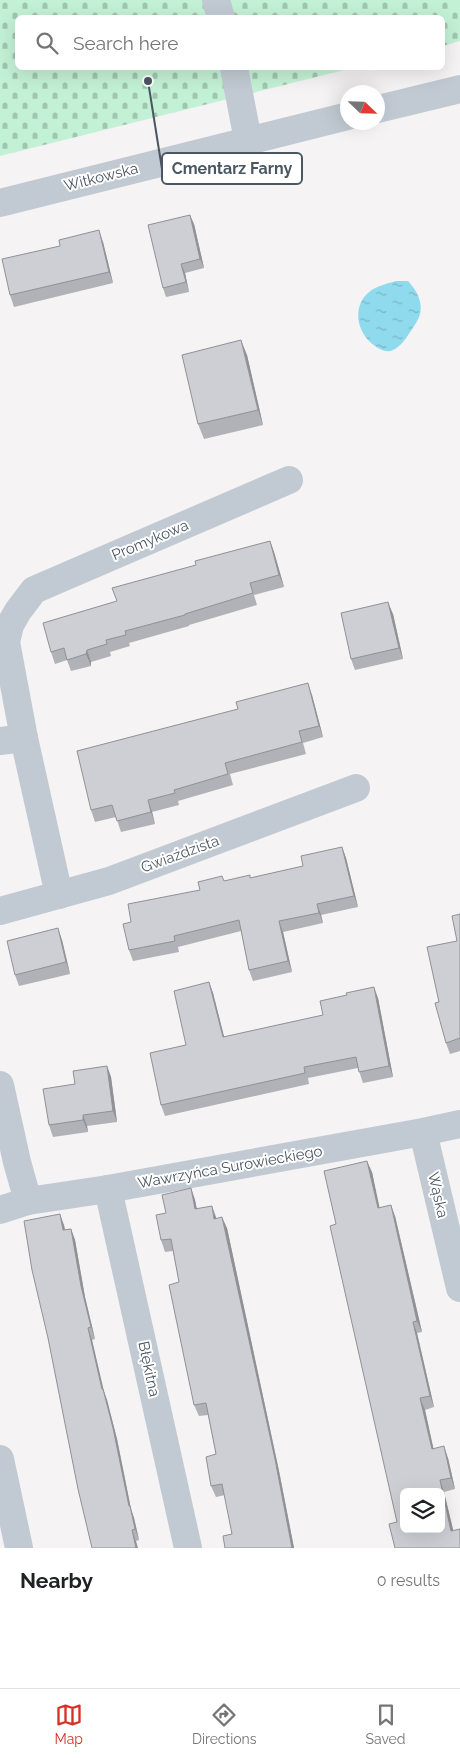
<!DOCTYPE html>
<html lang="en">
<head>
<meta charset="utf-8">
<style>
	:root { --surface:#fff; --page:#f6f6f6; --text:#202124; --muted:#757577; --line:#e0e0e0; --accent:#d93025 }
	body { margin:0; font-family:Raleway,sans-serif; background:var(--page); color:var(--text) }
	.controls { position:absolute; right:15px; bottom:15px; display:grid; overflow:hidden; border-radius:8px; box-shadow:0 5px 20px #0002 }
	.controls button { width:45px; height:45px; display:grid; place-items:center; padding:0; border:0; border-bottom:1px solid var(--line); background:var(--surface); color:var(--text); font:25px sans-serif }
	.compass { position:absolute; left:340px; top:85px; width:45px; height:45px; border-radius:50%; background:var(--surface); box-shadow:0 5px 20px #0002; rotate:113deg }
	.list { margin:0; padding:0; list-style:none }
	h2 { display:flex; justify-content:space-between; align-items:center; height:65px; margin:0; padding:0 20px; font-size:21px }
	h2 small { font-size:16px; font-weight:400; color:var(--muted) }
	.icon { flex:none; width:28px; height:28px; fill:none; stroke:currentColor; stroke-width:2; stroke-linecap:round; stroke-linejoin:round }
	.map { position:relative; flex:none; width:460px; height:1548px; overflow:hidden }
	.search { position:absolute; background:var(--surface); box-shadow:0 5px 20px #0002; left:15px; right:15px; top:15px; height:55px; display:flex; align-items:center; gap:12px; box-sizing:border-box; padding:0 18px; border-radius:8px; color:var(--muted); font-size:19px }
	.sheet { height:140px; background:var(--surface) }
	nav { display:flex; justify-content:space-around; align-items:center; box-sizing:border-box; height:70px; border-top:1px solid var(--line); background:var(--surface); font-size:14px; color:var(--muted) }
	nav a { display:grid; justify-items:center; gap:2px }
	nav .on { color:var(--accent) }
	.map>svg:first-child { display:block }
	.cemetery { fill:url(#cemetery-stones) }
	.water { fill:url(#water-ripples) }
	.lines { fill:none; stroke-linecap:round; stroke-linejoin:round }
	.minor { stroke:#c1cad2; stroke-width:28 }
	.wall { fill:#b0b2b7 }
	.shaded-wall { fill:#909195 }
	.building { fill:#cdcfd5; stroke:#909195; fill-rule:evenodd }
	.labels { text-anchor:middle; stroke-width:4; stroke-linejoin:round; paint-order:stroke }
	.street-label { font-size:15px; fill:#4a5661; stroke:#fff }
	.leader { fill:none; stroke:#4a5661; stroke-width:2 }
	.callout-dot { fill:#4a5661; stroke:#fff; stroke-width:2 }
	.callout { fill:#fff; stroke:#4a5661; stroke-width:2 }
	.callout-label { font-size:16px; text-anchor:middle; font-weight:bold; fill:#4a5661 }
</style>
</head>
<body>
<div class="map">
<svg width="460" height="1548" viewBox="0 0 460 1548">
	<defs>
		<pattern id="cemetery-stones" width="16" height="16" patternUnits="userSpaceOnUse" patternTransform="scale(1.25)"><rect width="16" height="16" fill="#c3f1d5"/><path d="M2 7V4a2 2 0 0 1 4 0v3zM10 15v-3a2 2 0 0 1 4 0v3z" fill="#a0c6b0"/></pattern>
		<pattern id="water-ripples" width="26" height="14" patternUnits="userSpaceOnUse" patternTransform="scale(1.25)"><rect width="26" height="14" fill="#90daee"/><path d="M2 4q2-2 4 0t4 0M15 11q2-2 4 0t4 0" fill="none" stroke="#78b4c4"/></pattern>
	</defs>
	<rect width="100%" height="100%" fill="#f5f3f3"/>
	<path class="cemetery" d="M0,0H460V41L443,46L442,18H18V68H352L0,156Z"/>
	<path class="water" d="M396,281H408C419,293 426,308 416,323C410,332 401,349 390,351C385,352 379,349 375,346C359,335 352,312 365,296C372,287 386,284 396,281Z"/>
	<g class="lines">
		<g class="minor">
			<path d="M216,0L221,18"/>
			<path d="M234,68L248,140"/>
			<path d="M378,109L460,89"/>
			<path d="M0,203L348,116"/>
			<path d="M0,741L24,738"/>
			<path d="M59,895L24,738L6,642L10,625L18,611L34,590L289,480"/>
			<path d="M0,911L109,881L356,788"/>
			<path d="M0,1085L17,1162L28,1201"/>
			<path d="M423,1132L460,1288"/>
			<path d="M108,1189L188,1548"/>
			<path d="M0,1210L28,1201L108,1189L423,1132L460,1124"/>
			<path d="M0,1459L19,1548"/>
		</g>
	</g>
	<g class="wall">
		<path d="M194,224L204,268L185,273L189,292L166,297L163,288Z"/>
		<path d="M103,242L113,283L14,307L10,295Z"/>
		<path d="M247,355L263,425L204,439L198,424Z"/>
		<path d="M270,541L274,552L284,587L254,595L257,605L189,625V626L129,643L130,646L110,652L111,656L91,662V666L71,671L67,660L55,664L51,652L117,601L196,565Z"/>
		<path d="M393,614L403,659L355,670L351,659Z"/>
		<path d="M312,695L323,737L303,743L306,754L230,774L233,785L178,801L179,805L152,812L155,824L121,832L116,817L95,822L91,810Z"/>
		<path d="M342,847L346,858L358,907L321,915L323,923L283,932L292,972L253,981L249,970L241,931L178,947L179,952L133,961L129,950L131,922L200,890L224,881L251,878L303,866Z"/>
		<path d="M460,914V1051L450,1054L446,1043Z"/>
		<path d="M62,940L70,974L19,986L15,975Z"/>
		<path d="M209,982L213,993L224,1037L323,1015L378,998L393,1077L363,1083L358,1068L308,1078L309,1084L165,1116L161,1105L186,1045Z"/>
		<path d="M107,1066L111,1077L117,1122L87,1126L88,1132L53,1137L49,1125L75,1084Z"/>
		<path d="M372,1172L379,1208L395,1216L422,1332L417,1333L434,1407L425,1410L433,1448L448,1458L455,1489L444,1492L453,1530L460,1548L397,1522L336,1224Z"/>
		<path d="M191,1188L195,1200L197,1209L216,1218L227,1228L279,1471L294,1548H225L232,1534L225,1495L216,1497L211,1486L216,1454L208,1415L199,1416L194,1405L179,1282L173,1251L165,1252L161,1240L166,1213Z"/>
		<path d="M64,1225L65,1230L71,1229L75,1240L85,1297L95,1339L92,1340L103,1389L107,1400L117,1439L131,1509L134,1518L139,1540L136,1541L48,1338Z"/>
	</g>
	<g class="shaded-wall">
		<path d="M190,215L194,224L204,268L200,259Z"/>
		<path d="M99,230L103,242L113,283L109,272Z"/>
		<path d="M181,264L185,273L189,292L186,282Z"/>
		<path d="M241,340L247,355L263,425L258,410Z"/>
		<path d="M270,541L274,552L284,587L279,575Z"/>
		<path d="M388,602L393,614L403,659L399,648Z"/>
		<path d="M87,650L91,662V666L86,654Z"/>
		<path d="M308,683L312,695L323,737L319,726Z"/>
		<path d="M148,800L152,812L155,824L151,812Z"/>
		<path d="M342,847L346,858L358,907L354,896Z"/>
		<path d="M317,904L321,915L323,923L319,913Z"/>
		<path d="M279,921L283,932L292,972L288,961Z"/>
		<path d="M58,928L62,940L70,974L66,962Z"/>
		<path d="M209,982L213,993L227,1048L223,1037Z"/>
		<path d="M374,987L378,998L393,1077L389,1066Z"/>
		<path d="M107,1066L111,1077L117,1122L113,1111Z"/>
		<path d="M83,1115L87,1126L88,1132L83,1120Z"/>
		<path d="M367,1161L372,1172L382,1219L378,1208Z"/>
		<path d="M191,1188L195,1200L199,1221L195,1209Z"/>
		<path d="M391,1205L395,1216L422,1332L417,1321Z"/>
		<path d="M212,1206L216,1217L218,1230L214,1219Z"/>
		<path d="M60,1214L64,1225L67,1242L63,1230Z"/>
		<path d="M222,1217L227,1228L279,1471L294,1548H292Z"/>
		<path d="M71,1229L75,1240L85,1297L95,1339L91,1327L81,1286Z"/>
		<path d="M413,1322L417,1333L434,1407L430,1396Z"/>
		<path d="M88,1328L92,1340L106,1400L102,1389Z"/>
		<path d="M103,1389L107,1400L117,1439L131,1509L134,1518L139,1540L135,1529L129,1506Z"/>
		<path d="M420,1398L425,1410L436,1460L432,1449Z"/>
		<path d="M444,1446L448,1458L455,1489L451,1478Z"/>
		<path d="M440,1480L444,1492L456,1542L451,1531Z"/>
		<path d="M132,1530L136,1541L138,1548H136Z"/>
	</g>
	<g class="building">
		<path d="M190,215L200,259L181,264L186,282L163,288L148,225Z"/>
		<path d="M99,230L109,272L10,295L2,259L60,246L59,240Z"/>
		<path d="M241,340L258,410L198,424L182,355Z"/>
		<path d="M270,541L279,575L250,583L253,593L185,614V615L125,631L126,635L106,640L107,644L87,650L86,654L67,660L64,648L51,652L43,623L117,601L112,588L196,565L195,561Z"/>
		<path d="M388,602L399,648L351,659L341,613Z"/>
		<path d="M308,683L319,726L299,731L302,742L225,763L228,774L174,790L175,793L148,800L151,812L117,821L112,805L91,810L77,751L238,709L236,702Z"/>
		<path d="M342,847L354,896L317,904L319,913L279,921L288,961L249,970L239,920L174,936L175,941L129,950L123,924L131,922L128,904L200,890L198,882L222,876L224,881L250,875V878L303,866L301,856Z"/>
		<path d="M460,914V1038L446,1043L435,1003L439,1002L427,947L457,941L452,916Z"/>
		<path d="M58,928L66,962L15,975L7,941Z"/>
		<path d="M209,982L223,1037L323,1015L320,1001L347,995L346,993L374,987L389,1066L359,1072L356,1057L304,1067L305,1073L161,1105L150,1053L186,1045L174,991Z"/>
		<path d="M107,1066L113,1111L83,1115V1120L49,1125L43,1089L75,1084L73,1071Z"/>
		<path d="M367,1161L378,1208L391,1205L417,1321L413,1322L430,1396L420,1398L432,1449L444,1446L451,1478L440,1480L451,1531L460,1529V1548H395L389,1524L397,1522L330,1226L336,1224L324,1171ZM404,1492H441V1529H404Z"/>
		<path d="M191,1188L195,1209L212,1206L214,1219L222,1217L275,1459L292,1548H225L223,1536L232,1534L222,1484L211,1486L206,1457L216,1454L206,1403L194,1405L169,1285L179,1282L171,1239L161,1240L156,1215L166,1213L162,1195Z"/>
		<path d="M60,1214L63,1230L71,1229L81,1286L91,1327L88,1328L102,1389H103L113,1428L129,1506H130L135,1529L132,1530L136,1548H92L78,1489L48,1338L32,1270L24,1221Z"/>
	</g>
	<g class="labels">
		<g class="street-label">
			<text transform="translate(101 177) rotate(-14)" y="5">Witkowska</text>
			<text transform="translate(150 540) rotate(-23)" y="5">Promykowa</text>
			<text transform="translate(180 854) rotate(-20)" y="5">Gwiaździsta</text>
			<text transform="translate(230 1167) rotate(-10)" y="5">Wawrzyńca Surowieckiego</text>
			<text transform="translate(438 1195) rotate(77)" y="5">Wąska</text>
			<text transform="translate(149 1369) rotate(78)" y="5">Błękitna</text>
		</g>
	</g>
	<path class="leader" d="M148 81L162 169"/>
	<circle class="callout-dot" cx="148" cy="81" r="5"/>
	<rect class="callout" x="162" y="153" width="140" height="31" rx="5"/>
	<g class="callout-label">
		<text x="232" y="174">Cmentarz Farny</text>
	</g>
</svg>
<div class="controls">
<button><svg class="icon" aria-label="layers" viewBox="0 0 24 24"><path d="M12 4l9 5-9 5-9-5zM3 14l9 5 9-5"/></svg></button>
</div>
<svg class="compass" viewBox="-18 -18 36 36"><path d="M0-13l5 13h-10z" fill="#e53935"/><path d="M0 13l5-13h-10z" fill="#757577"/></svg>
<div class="search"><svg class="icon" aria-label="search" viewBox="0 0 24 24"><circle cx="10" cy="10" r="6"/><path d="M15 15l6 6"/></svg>Search here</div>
</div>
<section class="sheet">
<h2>Nearby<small>0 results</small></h2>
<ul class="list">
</ul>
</section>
<nav>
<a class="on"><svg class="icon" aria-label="map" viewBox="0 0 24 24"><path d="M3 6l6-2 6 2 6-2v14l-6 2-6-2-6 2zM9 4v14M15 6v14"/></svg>Map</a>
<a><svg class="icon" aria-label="directions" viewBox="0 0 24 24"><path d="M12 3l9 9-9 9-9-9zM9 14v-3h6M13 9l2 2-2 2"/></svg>Directions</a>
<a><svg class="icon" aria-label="saved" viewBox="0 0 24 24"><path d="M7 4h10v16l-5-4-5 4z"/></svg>Saved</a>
</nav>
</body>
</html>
